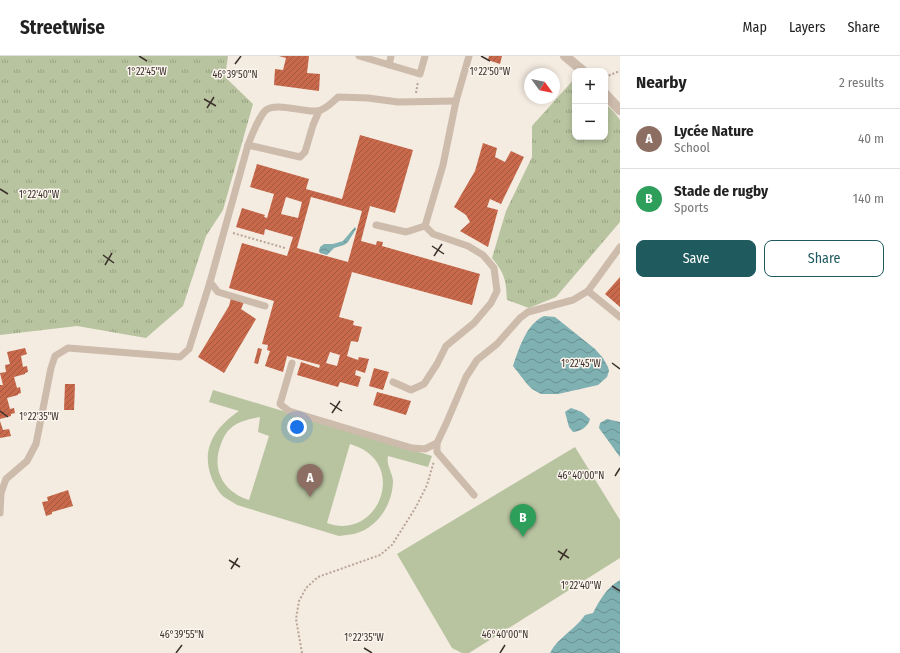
<!DOCTYPE html>
<html lang="en">
<head>
<meta charset="utf-8">
<style>
	:root { --surface:#fff; --page:#f2f2f2; --text:#222; --muted:#767676; --line:#e0e0e0; --accent:#1f5a5e }
	body { margin:0; font-family:"Fira Sans Condensed",sans-serif; background:var(--page); color:var(--text) }
	.controls { position:absolute; right:12px; top:12px; display:grid; overflow:hidden; border-radius:8px; box-shadow:0 2px 6px #0003 }
	.controls button { width:36px; height:36px; display:grid; place-items:center; padding:0; border:0; border-bottom:1px solid var(--line); background:var(--surface); color:var(--text); font:20px sans-serif }
	.compass { position:absolute; left:524px; top:12px; width:36px; height:36px; border-radius:50%; background:var(--surface); box-shadow:0 2px 6px #0003; rotate:123deg }
	.you { position:absolute; left:297px; top:371px; width:14px; height:14px; margin:-10px; border:3px solid #fff; border-radius:50%; background:#1a73e8; box-shadow:0 0 0 6px #1a73e833 }
	.badge { display:grid; place-items:center; width:26px; height:26px; border-radius:50%; background:var(--accent); color:#fff; font-size:13px; font-weight:700 }
	.pin { position:absolute; translate:-50% -33px; filter:drop-shadow(0 1px 2px #0008) }
	.pin::after { content:''; position:absolute; top:21px; width:14px; height:12px; background:inherit; clip-path:polygon(0 0,100% 0,50% 100%) }
	.list { margin:0; padding:0; list-style:none }
	h2 { display:flex; justify-content:space-between; align-items:center; height:52px; margin:0; padding:0 16px; font-size:17px }
	h2 small { font-size:13px; font-weight:400; color:var(--muted) }
	.list li { display:grid; grid-template-columns:26px 1fr auto; gap:12px; align-items:center; box-sizing:border-box; height:60px; padding:0 16px; border-top:1px solid var(--line) }
	.list b { display:block; font-size:15px; white-space:nowrap }
	.list p { margin:0; font-size:13px; white-space:nowrap; color:var(--muted) }
	.list em { font-size:13px; font-style:normal; color:var(--muted) }
	.actions { display:flex; gap:8px; padding:12px 16px }
	.actions a { flex:1; padding:9px 0; border:1px solid var(--accent); border-radius:8px; text-align:center; font-size:14px; color:var(--accent) }
	.actions .main { background:var(--accent); color:#fff }
	.map { position:relative; flex:none; width:620px; height:597px; overflow:hidden }
	header { display:flex; align-items:center; gap:24px; box-sizing:border-box; height:56px; padding:0 20px; background:var(--surface); border-bottom:1px solid var(--line) }
	header strong { font-size:19px }
	nav { display:flex; gap:22px; margin-inline-start:auto; font-size:14px }
	main { display:flex }
	aside { flex:1; background:var(--surface) }
	.map>svg:first-child { display:block }
	.grass { fill:url(#grass-tufts) }
	.pitch { fill:#b8c4a0; fill-rule:evenodd }
	.water { fill:url(#water-waves) }
	.building { fill:url(#building-hatch); fill-rule:evenodd }
	.lines { fill:none; stroke-linecap:round; stroke-linejoin:round }
	.path { stroke:#b9a596; stroke-width:2; stroke-dasharray:2 2; stroke-linecap:butt }
	.service { stroke:#cdbbac; stroke-width:7 }
	.minor { stroke:#cdbbac; stroke-width:10 }
	.ticks { fill:none; stroke:#3b302b; stroke-width:1.5 }
	.ticks-label { font-size:10px; text-anchor:middle; fill:#3b302b; stroke:#fbf5ee; stroke-width:3; stroke-linejoin:round; paint-order:stroke }
</style>
</head>
<body>
<header>
<strong>Streetwise</strong>
<nav><a>Map</a><a>Layers</a><a>Share</a></nav>
</header>
<main>
<div class="map">
<svg width="620" height="597" viewBox="0 0 620 597">
	<defs>
		<pattern id="grass-tufts" width="24" height="20" patternUnits="userSpaceOnUse"><rect width="24" height="20" fill="#b8c4a0"/><path d="M3 7l-1-3M5 7V3M7 7l1-3M15 17l-1-3M17 17v-4M19 17l1-3" fill="none" stroke="#97a083"/></pattern>
		<pattern id="water-waves" width="16" height="10" patternUnits="userSpaceOnUse"><rect width="16" height="10" fill="#7fb0b2"/><path d="M0 5q4-4 8 0t8 0" fill="none" stroke="#699091"/></pattern>
		<pattern id="building-hatch" width="6" height="6" patternUnits="userSpaceOnUse"><rect width="6" height="6" fill="#c8694b"/><path d="M-1 1l2-2M0 6l6-6M5 7l2-2" fill="none" stroke="#a4573f"/></pattern>
	</defs>
	<rect width="100%" height="100%" fill="#f4ebe1"/>
	<g class="grass">
		<path d="M0,0H228L225,21L253,48L223,154L206,180L183,250L146,282L77,270L0,279Z"/>
		<path d="M575,22V81H605V47L614,56L620,64V166L556,241L529,252L507,244C506,224 505,218 492,202L506,155L532,101V70Z"/>
	</g>
	<g class="pitch">
		<path d="M213,334L432,400L428,411L388,400C386,408 392,416 393,424C393,448 378,472 354,478C349,479 344,479 339,480L237,449C233,446 228,444 224,441C218,436 215,429 212,423C200,393 215,371 239,355L209,346ZM260,361L258,376L269,380L249,444C223,436 211,413 221,388C223,382 226,376 231,372C239,365 250,363 260,361ZM350,388C355,390 362,392 367,396C403,422 373,484 327,467Z"/>
		<path d="M575,391L620,464V502L469,597H462L452,592L397,498Z"/>
	</g>
	<g class="water">
		<path d="M355,171L356,173L348,186L344,189L334,192L327,199L320,197L319,195L320,191L324,188H333L343,185Z"/>
		<path d="M544,260L555,261L595,293L603,302L608,311L609,315L607,321L598,329L558,338H541L532,333L527,328L513,310C519,293 526,268 544,260Z"/>
		<path d="M571,352L582,356L590,363C588,371 581,375 573,376L569,371L565,356Z"/>
		<path d="M607,363L620,366V401L599,372L600,367Z"/>
		<path d="M620,524V597H550C558,581 576,573 585,559L593,557C599,545 607,531 620,524Z"/>
	</g>
	<g class="building">
		<path d="M279,0H309L307,17L320,18L319,35L274,29L275,13L283,14L286,2Z"/>
		<path d="M489,0H502L500,8L488,4Z"/>
		<path d="M360,79L413,94L395,157L370,150L361,185L376,189L377,185L383,186L382,190L480,218L472,249L352,216L339,261L354,265L353,269L362,271L358,286L351,285L347,300L358,304L359,301L369,303L365,317L356,314L355,319L361,321L358,331L340,326L338,331L297,319L301,306L319,312L320,309L287,300L283,316L265,310L270,295L267,294L268,289L262,288L274,245L229,232L242,187L287,200L293,181L265,173L264,179L236,171L242,152L265,159L264,161L267,162L274,138L250,131L257,108L309,123L306,133L342,143ZM286,141L302,146L298,162L281,158ZM311,141L362,155L348,206L297,192ZM330,296L340,299L337,310L326,307Z"/>
		<path d="M483,87L497,92L495,101L505,106L511,95L524,101L501,148L490,143L487,151L498,154L488,191L460,175L470,166L466,159L454,151L475,115Z"/>
		<path d="M620,221V251L605,238Z"/>
		<path d="M231,242L244,246L241,253L256,263L224,317L198,301L229,250Z"/>
		<path d="M25,292L27,298L21,300L23,311L27,310L28,316L25,317V318L14,321L17,332L20,331L21,337L18,338V339L7,342L10,353L14,352L15,357L11,358V360L0,363V329H3L0,317L6,316L5,309L10,308L7,296Z"/>
		<path d="M258,292L262,293L258,308L254,307Z"/>
		<path d="M374,312L389,316L383,334L369,330Z"/>
		<path d="M65,328H75L74,354H64Z"/>
		<path d="M377,336L411,345L406,359L373,349Z"/>
		<path d="M0,365L3,374L9,373L11,380L0,382Z"/>
		<path d="M68,434L73,450L52,456V458L46,460L42,446L48,445L47,441Z"/>
	</g>
	<g class="lines">
		<g class="path">
			<path d="M605,21L620,15"/>
			<path d="M416,37L418,25"/>
			<path d="M233,177L285,192"/>
			<path d="M302,597L296,563L299,545L306,532L318,521L380,499L392,489L416,451L427,429L434,405"/>
		</g>
		<g class="service">
			<path d="M359,0L420,18L425,0"/>
			<path d="M389,9L391,0"/>
			<path d="M319,55L313,69L305,96L300,101L248,89C251,81 260,59 266,54C277,45 310,59 321,54C328,51 333,46 338,41L368,42L398,46L456,45"/>
			<path d="M376,169L406,176L425,170L443,109L456,45L469,0"/>
			<path d="M210,226L218,236L265,250"/>
			<path d="M588,235L620,261"/>
			<path d="M292,307L280,348L289,355L412,392L425,393L437,387"/>
			<path d="M393,326L411,334L424,328L437,308L446,290L474,267L491,247L497,235L494,212L483,199L468,190L433,178L425,170"/>
			<path d="M474,439L437,396V387L446,368L466,321L477,304L497,288L520,262L528,256L573,244L588,235L620,191"/>
			<path d="M0,457L1,437L6,423L27,405L36,388L51,312L55,300L68,292L180,301L189,293L210,226L248,89"/>
		</g>
		<g class="minor">
			<path d="M565,0L583,15"/>
			<path d="M605,38L620,54"/>
		</g>
	</g>
	<path class="ticks" d="M139,0L147,5M481,0L490,5M235,8L241,0M204,43L216,50M207,52L214,41M0,133L8,138M432,190L444,198M103,199L114,207M434,200L442,188M105,209L112,197M612,307L620,313M330,347L342,355M0,355L8,361M332,357L340,345M615,420L620,412M558,495L569,502M229,504L240,511M560,504L567,493M231,513L238,502M612,530L620,535M364,592L372,597M176,597L182,589M500,597L505,589"/>
	<g class="ticks-label">
		<text x="147" y="19">1°22'45"W</text>
		<text x="490" y="19">1°22'50"W</text>
		<text x="235" y="22">46°39'50"N</text>
		<text x="39" y="142">1°22'40"W</text>
		<text x="581" y="311">1°22'45"W</text>
		<text x="39" y="364">1°22'35"W</text>
		<text x="581" y="423">46°40'00"N</text>
		<text x="581" y="533">1°22'40"W</text>
		<text x="182" y="582">46°39'55"N</text>
		<text x="505" y="582">46°40'00"N</text>
		<text x="364" y="585">1°22'35"W</text>
	</g>
</svg>
<div class="controls">
<button>+</button>
<button>−</button>
</div>
<svg class="compass" viewBox="-18 -18 36 36"><path d="M0-13l5 13h-10z" fill="#e53935"/><path d="M0 13l5-13h-10z" fill="#767676"/></svg>
<div class="you"></div>
<div class="pin badge" style="left:310px;top:441px;background:#8d6e63">A</div>
<div class="pin badge" style="left:523px;top:481px;background:#2e9e5b">B</div>
</div>
<aside>
<h2>Nearby<small>2 results</small></h2>
<ul class="list">
<li><span class="badge" style="background:#8d6e63">A</span><div><b>Lycée Nature</b><p>School</p></div><em>40 m</em></li>
<li><span class="badge" style="background:#2e9e5b">B</span><div><b>Stade de rugby</b><p>Sports</p></div><em>140 m</em></li>
</ul>
<div class="actions"><a class="main">Save</a><a>Share</a></div>
</aside>
</main>
</body>
</html>
